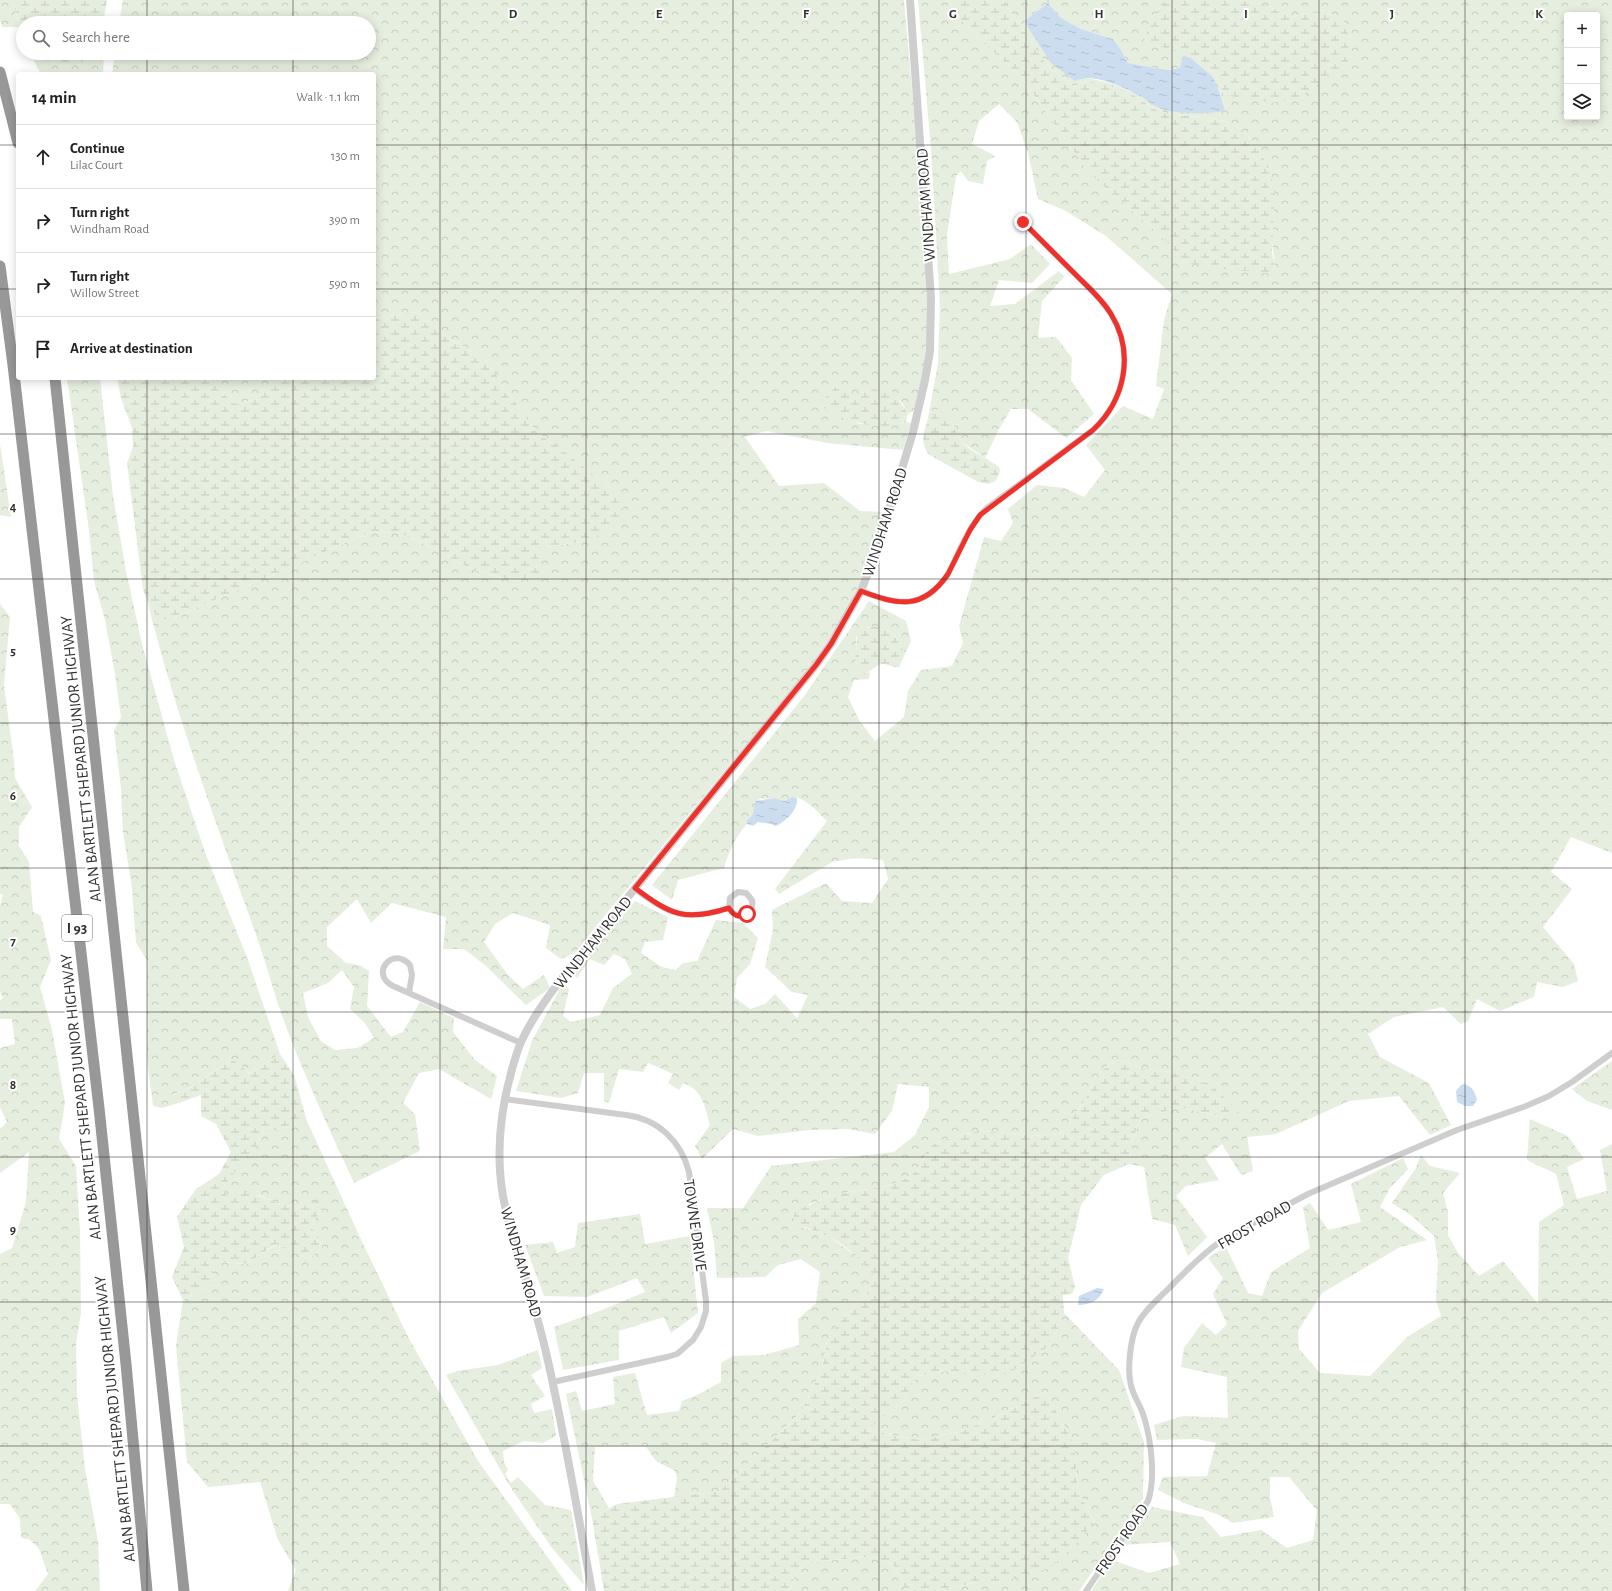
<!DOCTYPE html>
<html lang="en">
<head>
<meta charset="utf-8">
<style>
	:root { --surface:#fff; --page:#f2f2f2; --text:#222; --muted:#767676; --line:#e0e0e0 }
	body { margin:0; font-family:"Alegreya Sans",sans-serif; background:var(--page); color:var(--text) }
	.controls { position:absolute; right:12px; top:12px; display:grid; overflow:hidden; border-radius:4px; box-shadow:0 2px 10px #0003 }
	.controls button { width:36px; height:36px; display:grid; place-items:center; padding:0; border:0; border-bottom:1px solid var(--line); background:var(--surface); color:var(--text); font:20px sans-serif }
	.stop { position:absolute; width:12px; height:12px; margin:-9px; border:3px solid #ef312c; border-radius:50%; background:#fff }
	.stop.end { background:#ef312c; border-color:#fff; box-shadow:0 1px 4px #0008 }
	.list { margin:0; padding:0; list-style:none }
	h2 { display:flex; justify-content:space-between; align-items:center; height:52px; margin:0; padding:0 16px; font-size:17px }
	h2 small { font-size:13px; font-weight:400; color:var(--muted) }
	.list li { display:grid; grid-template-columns:26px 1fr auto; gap:12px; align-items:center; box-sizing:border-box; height:64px; padding:0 16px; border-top:1px solid var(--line) }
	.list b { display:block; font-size:15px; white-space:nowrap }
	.list p { margin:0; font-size:13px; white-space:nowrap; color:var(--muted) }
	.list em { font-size:13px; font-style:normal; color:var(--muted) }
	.icon { flex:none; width:22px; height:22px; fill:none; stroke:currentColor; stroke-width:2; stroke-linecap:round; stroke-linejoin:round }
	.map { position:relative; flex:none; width:1612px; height:1591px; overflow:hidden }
	.search { position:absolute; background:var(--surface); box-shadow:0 2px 10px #0003; left:16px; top:16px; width:360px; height:44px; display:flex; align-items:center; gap:10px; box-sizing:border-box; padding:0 14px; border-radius:22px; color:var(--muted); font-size:15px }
	.panel { position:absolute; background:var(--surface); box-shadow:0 2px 10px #0003; left:16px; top:72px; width:360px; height:308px; border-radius:4px }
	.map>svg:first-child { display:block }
	.forest { fill:url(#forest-crowns); fill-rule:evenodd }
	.wetland { fill:url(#wetland-marsh) }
	.water { fill:url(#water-ripples) }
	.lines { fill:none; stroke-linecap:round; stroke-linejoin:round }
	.stream { stroke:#cbddef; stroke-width:2 }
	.minor { stroke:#cecece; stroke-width:6 }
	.tertiary { stroke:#cecece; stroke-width:8 }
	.motorway { stroke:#989898; stroke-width:11 }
	.route { stroke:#ef312c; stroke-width:5 }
	.grid { fill:none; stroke:#313131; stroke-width:1; stroke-opacity:0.55 }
	.labels { text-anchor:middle; stroke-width:4; stroke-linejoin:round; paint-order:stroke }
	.shield { fill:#fff; stroke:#6f6f6f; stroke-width:1 }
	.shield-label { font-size:15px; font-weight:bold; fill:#313131 }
	.street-label { font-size:16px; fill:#313131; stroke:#fff }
	.grid-label { font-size:13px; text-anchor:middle; font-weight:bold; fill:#313131; stroke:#fff; stroke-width:4; stroke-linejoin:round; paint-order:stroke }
</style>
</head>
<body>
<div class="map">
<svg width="1612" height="1591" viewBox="0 0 1612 1591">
	<defs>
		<pattern id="forest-crowns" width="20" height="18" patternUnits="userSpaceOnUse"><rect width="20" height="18" fill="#e6eedf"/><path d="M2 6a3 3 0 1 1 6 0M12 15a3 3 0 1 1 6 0" fill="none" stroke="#c6cdc0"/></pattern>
		<pattern id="wetland-marsh" width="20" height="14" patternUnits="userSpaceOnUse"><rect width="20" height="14" fill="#e6eedf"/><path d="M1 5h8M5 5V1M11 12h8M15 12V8" fill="none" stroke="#c6cdc0"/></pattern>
		<pattern id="water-ripples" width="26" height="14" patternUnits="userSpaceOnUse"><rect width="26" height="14" fill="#cbddef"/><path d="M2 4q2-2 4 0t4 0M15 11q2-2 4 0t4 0" fill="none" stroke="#afbecd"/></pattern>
	</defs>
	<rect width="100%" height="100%" fill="#fff"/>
	<g class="forest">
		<path d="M0,0H12L20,27H2L0,20Z"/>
		<path d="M123,0H904L926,247L928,351L916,409L908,414L903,404L893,392L873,389L861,393H850L837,385L822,401V407L831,412L860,424H900L906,422L911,423L903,450L827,443L766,431L745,437L779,486L824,483L860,511L885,512L857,590L828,642L798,682L593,930L575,953L561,959L546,948L550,925L513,913L495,924L484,942L508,975L523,989L544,975L550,988L526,1005L486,966L464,949H443L446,917L392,903L371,923L357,899L327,927V946L346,963L359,965L369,971L367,1006L391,1037L403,1032L420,1002L454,1018L453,1032L475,1060L497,1076L491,1099L439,1069L419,1073L403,1103L415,1114L420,1151L354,1183C327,1124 299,1065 278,1004C269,975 261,947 250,918C213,815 175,711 148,604L154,613L173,618L368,533L394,532L417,540L469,568L494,576L516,581L540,563L538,554L545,547L580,542L613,490L561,449L536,432L484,357L451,340L417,312L374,318V74H112L115,53H369V23H119ZM342,970L354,987L350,1009L365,1023L374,1038L357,1048L335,1050L321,1041L308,1017L303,993L328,983Z"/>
		<path d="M918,0H948L968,29L1021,77L1090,174L1160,235L1184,262L1270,273L1275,265L1260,149L1240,128L1224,121L1193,116L1174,115L1156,110L1137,97L1086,81L1074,87L1047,65L1003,0H1168L1158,10L1192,55L1198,58L1216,75L1224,95L1325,10L1290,17L1263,4L1236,0H1612V853L1571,837L1551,872L1572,889L1543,927L1574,964L1578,981L1563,987L1537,982L1534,997L1500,1011L1477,999L1468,1021L1461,1024L1443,1007L1394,1017L1368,1034L1380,1057L1429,1083L1451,1125L1430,1135L1399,1096L1349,1101L1276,1134L1247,1137L1253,1171L1241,1175L1222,1144L1205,1158L1219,1180L1186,1186L1176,1196L1207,1237L1188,1256L1175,1225L1152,1219L1144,1167L1129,1164L1133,1138L1140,1119L1179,1107L1223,1117L1172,1072L1142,1069L1125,1061L1109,1064L1093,1081L1085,1100L1073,1117L1067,1131L1044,1136L978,1131L943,1140L927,1148C925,1156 922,1166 915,1172C897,1189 858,1189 835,1195C826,1197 818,1201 809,1204L802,1227L828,1236L862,1260L874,1276L870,1290L837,1324L827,1341L822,1369L801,1412L720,1491L674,1497L677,1478L675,1471L656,1461L646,1447H595L593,1481L609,1508L592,1518L566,1394L576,1391L582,1411L615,1404L613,1377L635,1373L647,1415L679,1411L682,1401L697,1395L721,1382V1363L733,1356L764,1355L799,1345L798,1319L816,1303L820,1272L801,1259L778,1265L765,1277L717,1278L714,1242L707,1208H743L771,1166L894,1152L915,1135L929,1107V1087L898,1084L892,1111L875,1134L848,1129L810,1130L758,1136L733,1129L702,1159L695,1146L710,1125C705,1108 703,1089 683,1083L679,1090L668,1083L673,1074L648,1063L643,1072L619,1069L609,1103L604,1101V1073H584L578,1093L561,1098L516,1091L532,1041L563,983L569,989L563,1016L571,1022L600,1015L613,988L632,974L625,959L614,954L604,965L590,959L577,978L571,972L635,901L668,917L663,940L645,942L641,953L662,967L676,970L683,963L697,961L716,920L743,923L758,938L750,964L737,978L734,997L750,1009L765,1004L775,994L797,1018L808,995L792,992L765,967L773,930L772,910L826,883L842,901L872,903L888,879L883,860L855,858L832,862L779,894L775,889L827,821C819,813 804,796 792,797C789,798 786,800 783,801L774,798L759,799L754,808C755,814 751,817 747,820V824C735,837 729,852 724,868L678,880L672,900L652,885L805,695L869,601L906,621L911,641L905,654C897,634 889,625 867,627L856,637V665L865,674L870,672L869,679L854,680L848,697L859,720L875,741L904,717L908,691L921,670L952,666L963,643L959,626L984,537L1001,541L1013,523L1008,509L1037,485L1064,488L1084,497L1105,470L1086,445L1123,406L1153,419L1164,389L1156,386L1164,320L1172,294L1106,236L1064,210L1038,199L1028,153L1017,122L999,104L979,121L972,144L995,156L987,161L983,184L968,181L961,171L956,176L947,235L949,274L1010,259L1031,244L1050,264L1032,283L999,280L990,306L1015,304L1059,271L1064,277L1042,301L1038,338L1056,337L1072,358L1071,380L1094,414L1066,438L1028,409H1011L999,429L985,458L962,442L956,433L954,425L935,409L929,413L938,363L940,305L931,149ZM1048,3L1060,17L1081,29L1113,39L1120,48L1128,63L1168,70L1180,68L1191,58L1213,77L1220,94L1225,111C1203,112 1181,114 1160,108C1152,106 1146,99 1139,95C1122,87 1105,81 1086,78L1024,21ZM1567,15H1597V117H1567Z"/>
		<path d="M84,53H104L103,74H41L31,55L60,66L83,64Z"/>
		<path d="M67,378H100L113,496L126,571L142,644L174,760L206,855L248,960L280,1054L249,1073L232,1059L192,1087L172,1095L179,1103L162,1108L153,1106L147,1058V960L136,943L132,888L123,832L121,789L114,730L121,718L115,674L105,620L94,581L89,530Z"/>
		<path d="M208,378H274C266,394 253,402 236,404L220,391Z"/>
		<path d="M0,444L11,517L0,515Z"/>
		<path d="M0,604L10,617L4,685L14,761L15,778L32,807L19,827V846L29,862L33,912L41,916L51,960L40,987L52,1030L65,1103L59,1139L76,1166L80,1232L81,1313L76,1343L77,1395L85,1469L98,1541L100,1591H35L48,1574L39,1549L29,1539L21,1538L20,1519L10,1504H0V1254L12,1248L26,1202L29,1152L0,1173V1129L7,1122L0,1107V1048L15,1044L12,1019H0V1001L3,997L0,992V906L3,894H0Z"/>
		<path d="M1612,1061V1110L1587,1101L1572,1089Z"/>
		<path d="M1530,1119L1568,1136L1584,1159L1567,1167L1577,1199L1607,1191L1600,1150L1612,1144V1591H1091L1112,1560L1149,1573L1180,1564L1170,1542L1121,1545L1152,1507L1203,1517L1221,1537L1261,1530L1287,1548L1313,1540L1317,1511L1289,1477H1270V1497L1274,1517L1233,1523L1219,1515L1184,1503L1158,1490L1163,1477L1207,1476L1216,1443L1197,1439L1157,1440L1154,1425L1183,1416L1228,1418L1227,1377L1181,1367L1184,1348L1202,1323L1216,1335L1227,1324L1213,1294L1223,1278L1208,1258L1226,1247L1248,1293L1262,1296L1271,1272L1310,1248L1303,1207L1310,1203L1328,1230L1361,1222L1351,1184L1403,1158L1408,1169L1390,1188L1380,1207L1427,1240L1400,1247L1322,1293L1298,1331L1299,1349L1320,1373L1370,1376L1407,1337L1441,1316L1436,1300L1438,1261L1434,1236L1412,1216L1392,1203L1416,1168L1421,1155L1430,1166L1460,1173L1443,1193L1448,1212V1235L1458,1253L1479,1276L1503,1261L1538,1304L1539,1222L1564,1205L1556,1174L1527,1160Z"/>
		<path d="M307,1121L357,1231L407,1335L478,1461L572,1591H288L296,1570L278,1540L260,1482L208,1487L187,1462L176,1346L183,1300L215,1283L210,1264L221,1262L246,1264L277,1244L309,1259L322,1247L310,1224L323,1210L321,1200L302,1207L284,1205L258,1195L227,1196L223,1185L264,1134Z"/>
		<path d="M640,1214L645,1244L690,1236L698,1313L671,1333L664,1317L619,1331V1360L563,1370L554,1327L602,1310L645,1292L637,1278L587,1297L544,1296L525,1245L553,1242L557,1253L575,1247L578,1223Z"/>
		<path d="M1064,1313L1119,1370L1144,1442L1143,1498L1079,1591H937L970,1584L1094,1522L1078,1490L1074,1443L1045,1392L1006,1412L963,1431L919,1440L867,1430L902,1403L917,1376L946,1371L955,1374L1050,1345Z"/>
		<path d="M538,1350L542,1368L531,1375L545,1396L531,1404L534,1413L552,1409L556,1436L543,1443L524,1441L503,1451L504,1462L508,1470L505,1474L511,1483L518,1477L545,1505L571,1510L584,1585L552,1548L511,1488L446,1375L457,1371L498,1365Z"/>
		<path d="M866,1557L893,1564L907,1591H788L802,1563Z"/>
	</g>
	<g class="wetland">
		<path d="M12,0H107L103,23H23V35Z"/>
		<path d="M948,0H1003L1047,65L1074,87L1086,81L1097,83L1118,88L1137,97L1156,110L1174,115L1193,116L1224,121L1240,128L1260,149L1275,187L1272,253L1275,265L1270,273L1211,268L1184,262L1160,235L1090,174L1021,77L968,29Z"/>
		<path d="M1168,0H1236L1263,4L1290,17L1325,10L1345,22L1349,40L1348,63L1302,96L1272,103L1224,95L1216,75L1198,58L1143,41L1158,10Z"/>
		<path d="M30,53H84L83,64L60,66L31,55Z"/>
		<path d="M417,312L451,340L484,357L536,432L561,449L613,490L624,504L620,520L602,534L580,542L545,547L538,554L540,563L536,575L516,581L494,576L469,568L417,540L394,532L368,533L173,618L162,620C150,611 148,603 143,589L127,463L133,447L132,428L121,398L117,378H208L220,391L236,404C253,402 266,394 274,378H374V318Z"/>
		<path d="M843,384L850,393H861L873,389L894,392L908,414L906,422C879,432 846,422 822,407V401L837,385Z"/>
		<path d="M935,409C960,416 949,428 963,443C973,453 987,458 999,467L1000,471L996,481L988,484L978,482L928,454C918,435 926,432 929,413Z"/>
		<path d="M877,626C892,628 900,641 905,654L899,667C891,668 890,664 883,664C876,664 871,671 865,674C861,672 857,670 856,665C855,661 857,633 858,629Z"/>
		<path d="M280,1054L294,1075L307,1121L264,1134L224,1186L227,1196L242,1190L284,1205L302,1207L321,1199L323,1210L310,1224L322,1247L309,1259L276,1244L246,1264L221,1262L211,1264L215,1283L183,1300L172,1277L184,1247L177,1217L195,1190L219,1174L231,1152L216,1124L201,1116V1095L179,1103L171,1096L192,1087L232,1059L249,1073Z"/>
		<path d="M1125,1061L1142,1069L1172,1072L1212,1086L1239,1111L1223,1117L1179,1107L1140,1119L1133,1138L1129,1164L1104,1175L1081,1205L1068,1258L1075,1287L1072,1294L1063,1295L1064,1313L1050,1345L1008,1374H955L946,1371L917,1376L902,1403L867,1430L919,1440L963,1431L1006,1412L1045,1392L1074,1443L1078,1490L1094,1522L1077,1543L1050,1568L1017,1578L970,1584L937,1591H907L893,1564L866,1557L802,1563L788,1591H604L592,1518L617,1504L720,1491L801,1412L822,1369L827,1341L837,1324L870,1290L874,1276C862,1260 846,1245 827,1236C816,1231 804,1228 793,1221L795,1212C808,1205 821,1199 835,1195C859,1189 896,1189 915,1172C922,1166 925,1156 927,1148L943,1140L978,1131L1044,1136L1067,1131L1073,1117L1085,1100L1093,1081L1109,1064Z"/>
	</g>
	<g class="water">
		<path d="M1048,3L1060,17L1081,29L1113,39L1120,48L1128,63L1168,70L1180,68L1183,56L1191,58L1213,77L1220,94L1225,111C1207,114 1174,115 1157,107C1152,105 1147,100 1142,97C1128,89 1103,78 1087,78C1083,78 1079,80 1075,81L1051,63L1024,21Z"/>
		<path d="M792,797L797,798C798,810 786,821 776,826L771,824L758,822L753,826L747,824V820C754,815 754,812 754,804L756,801L774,798L784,801Z"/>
		<path d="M1464,1084C1472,1086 1475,1092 1477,1100L1473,1106H1465L1457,1102L1456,1091L1461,1085Z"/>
		<path d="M1097,1288L1104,1289C1099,1300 1091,1305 1078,1305L1079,1296Z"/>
	</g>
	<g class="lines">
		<path class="stream" d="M1048,0V3"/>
		<g class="minor">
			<path d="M861,591C897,605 923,611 948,574C960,551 968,526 987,508L1093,430C1125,400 1135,353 1111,314C1102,299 1089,288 1077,276C1059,258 1041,240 1023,222"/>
			<path d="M635,889C671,915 685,922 729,908L730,898L738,892L746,893L752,900C755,916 737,922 729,908"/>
			<path d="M409,993L412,975L410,965C393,945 369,974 393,986L521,1043"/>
			<path d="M504,1099L626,1115C658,1119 681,1141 689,1172L706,1301V1311L701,1327L693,1340L677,1354L667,1357L553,1382"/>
			<path d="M1086,1591L1148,1501C1156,1478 1151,1440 1144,1417C1141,1406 1134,1397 1131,1386C1127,1370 1130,1338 1138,1323C1144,1311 1156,1301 1166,1291C1185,1272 1204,1252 1227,1237L1308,1194L1457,1130L1526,1106L1549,1096L1572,1082L1612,1053"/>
		</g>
		<path class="tertiary" d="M592,1591C577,1510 564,1429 545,1348C534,1302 518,1257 506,1211C495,1165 499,1117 511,1073C514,1062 517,1051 521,1042C533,1016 550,993 568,971L816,665L831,644L846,617L861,591L871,565L898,482L913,432L925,380L930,351L931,298L910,0"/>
		<g class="motorway">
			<path d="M0,72L18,143"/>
			<path d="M0,266L13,365L99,1108L126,1364L147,1591"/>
			<path d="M55,378L184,1591"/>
		</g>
	</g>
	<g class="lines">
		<path class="route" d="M747,914C740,918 733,916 729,908C685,922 671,915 635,888L816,665L831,644L861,591C897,605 923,611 948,574L970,530L980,515L1093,430C1125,400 1135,353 1111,314C1102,299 1089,288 1077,276C1059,258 1041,240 1023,222"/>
	</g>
	<path class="grid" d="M147,0V23M293,0V23M440,0V1591M586,0V1591M733,0V1591M879,0V1591M1026,0V1591M1172,0V1591M1319,0V1591M1465,0V1591M147,53V74M293,53V74M0,145H18M374,145H1612M0,289H18M374,289H1612M147,378V1591M293,378V1591M0,434H1612M0,579H1612M0,723H1612M0,868H1612M0,1012H1612M0,1157H1612M0,1302H1612M0,1446H1612"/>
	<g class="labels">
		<rect class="shield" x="62" y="915" width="30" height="26" rx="3"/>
		<g class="shield-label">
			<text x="77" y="933">I 93</text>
		</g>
		<g class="street-label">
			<text transform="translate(925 205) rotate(-94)" y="6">WINDHAM ROAD</text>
			<text transform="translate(884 522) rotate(-72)" y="6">WINDHAM ROAD</text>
			<text transform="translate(80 759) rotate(-96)" y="6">ALAN BARTLETT SHEPARD JUNIOR HIGHWAY</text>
			<text transform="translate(592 942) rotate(-51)" y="6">WINDHAM ROAD</text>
			<text transform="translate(80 1097) rotate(-96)" y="6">ALAN BARTLETT SHEPARD JUNIOR HIGHWAY</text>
			<text transform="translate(1254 1224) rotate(-30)" y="6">FROST ROAD</text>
			<text transform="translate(696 1225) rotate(82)" y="6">TOWNE DRIVE</text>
			<text transform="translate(522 1262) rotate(74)" y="6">WINDHAM ROAD</text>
			<text transform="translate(114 1419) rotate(-96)" y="6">ALAN BARTLETT SHEPARD JUNIOR HIGHWAY</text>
			<text transform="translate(1121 1539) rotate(-56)" y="6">FROST ROAD</text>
		</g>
	</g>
	<g class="grid-label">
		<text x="513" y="18">D</text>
		<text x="659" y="18">E</text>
		<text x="806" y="18">F</text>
		<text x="953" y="18">G</text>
		<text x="1099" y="18">H</text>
		<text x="1246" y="18">I</text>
		<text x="1392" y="18">J</text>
		<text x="1539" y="18">K</text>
		<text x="13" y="511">4</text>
		<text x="13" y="655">5</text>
		<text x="13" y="800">6</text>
		<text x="13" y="945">7</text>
		<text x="13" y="1089">8</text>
		<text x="13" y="1234">9</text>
	</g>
</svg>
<div class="controls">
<button>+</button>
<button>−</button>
<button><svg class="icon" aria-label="layers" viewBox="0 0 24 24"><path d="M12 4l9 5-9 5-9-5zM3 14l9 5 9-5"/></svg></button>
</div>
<div class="stop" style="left:747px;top:914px"></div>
<div class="stop end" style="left:1023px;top:222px"></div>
<div class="search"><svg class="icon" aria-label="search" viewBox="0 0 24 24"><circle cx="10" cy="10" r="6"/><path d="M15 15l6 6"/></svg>Search here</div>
<section class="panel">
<h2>14 min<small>Walk · 1.1 km</small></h2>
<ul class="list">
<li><svg class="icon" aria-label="ahead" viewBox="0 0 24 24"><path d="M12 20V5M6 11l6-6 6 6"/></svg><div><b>Continue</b><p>Lilac Court</p></div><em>130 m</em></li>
<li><svg class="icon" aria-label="right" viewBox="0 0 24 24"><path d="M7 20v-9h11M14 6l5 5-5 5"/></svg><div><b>Turn right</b><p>Windham Road</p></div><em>390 m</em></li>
<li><svg class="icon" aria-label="right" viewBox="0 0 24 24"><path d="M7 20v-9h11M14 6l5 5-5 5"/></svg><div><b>Turn right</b><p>Willow Street</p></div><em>590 m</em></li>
<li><svg class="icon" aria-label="arrive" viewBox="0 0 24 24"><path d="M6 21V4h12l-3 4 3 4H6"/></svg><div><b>Arrive at destination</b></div></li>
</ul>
</section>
</div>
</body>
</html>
